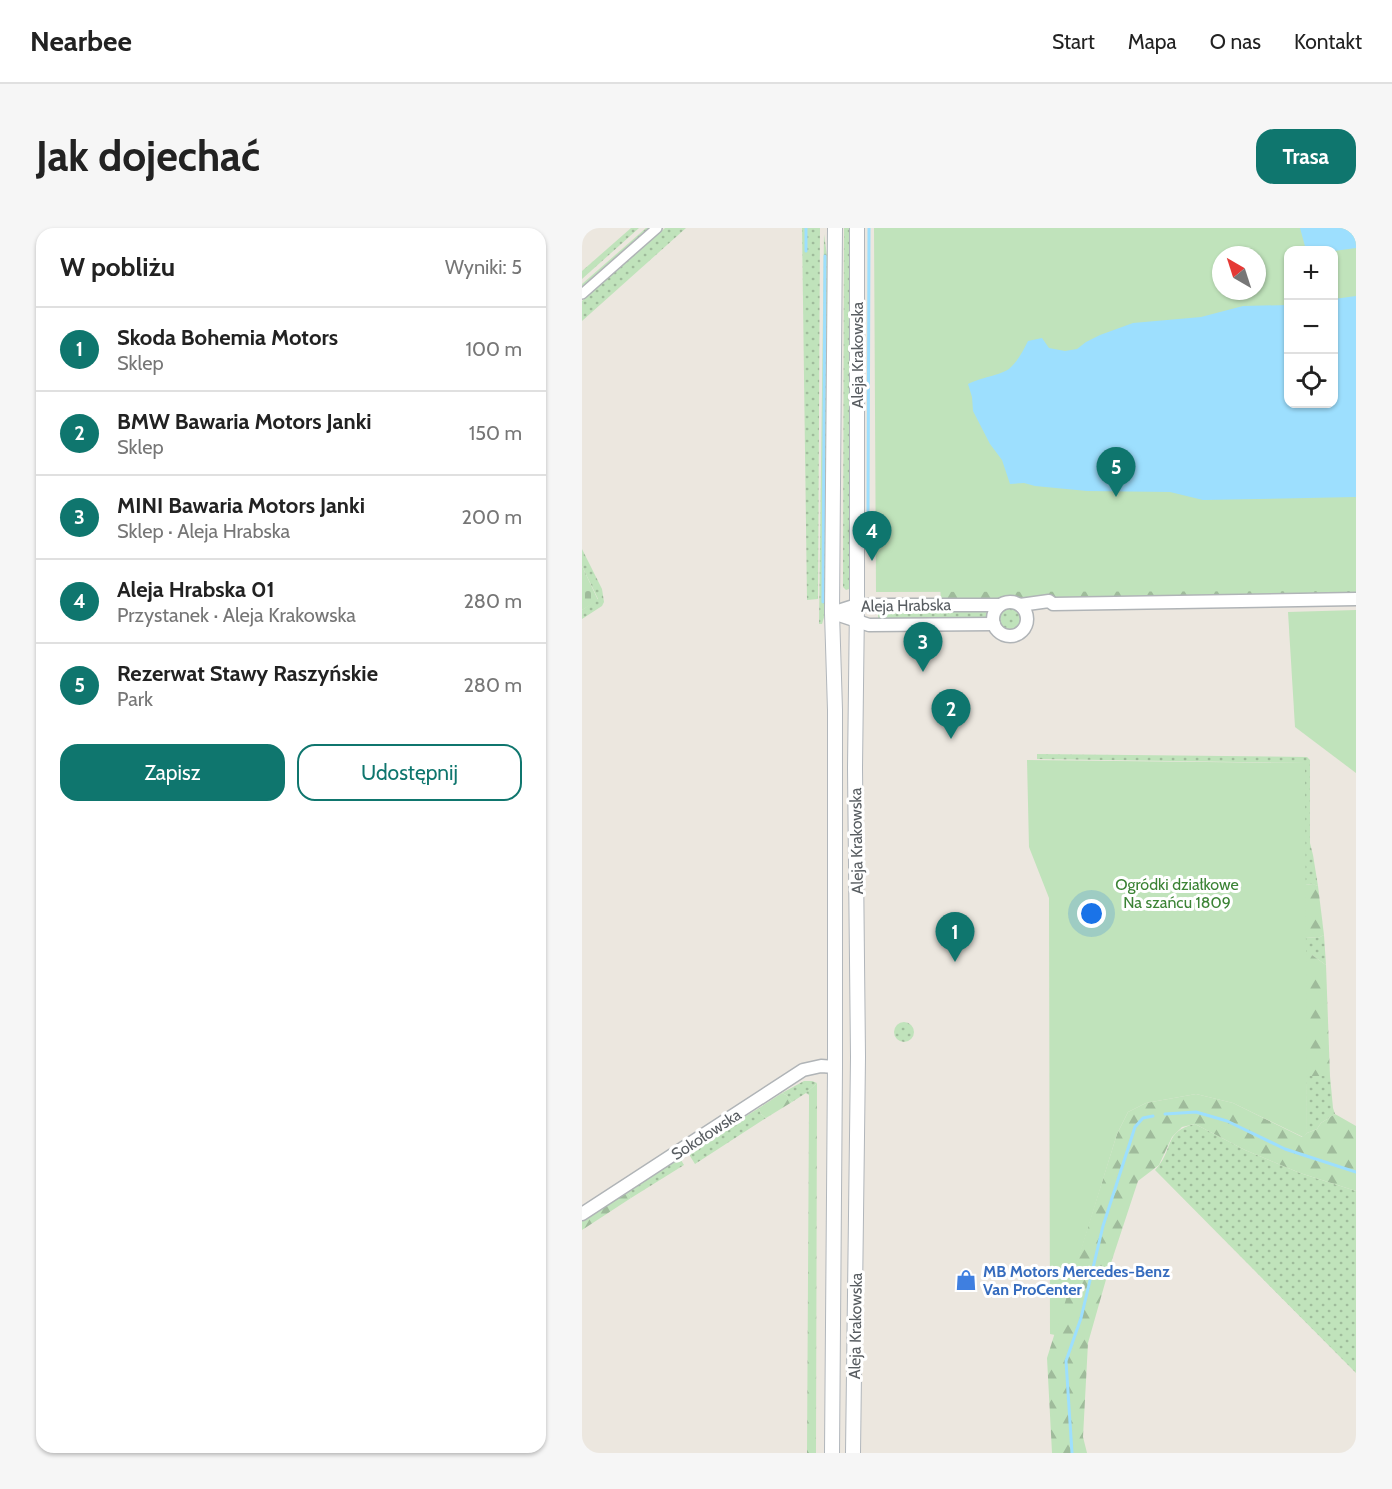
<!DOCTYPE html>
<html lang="pl">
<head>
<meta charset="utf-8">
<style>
	:root { --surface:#fff; --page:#f6f6f6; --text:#222; --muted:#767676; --line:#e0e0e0; --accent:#0f766e }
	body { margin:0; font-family:Cabin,sans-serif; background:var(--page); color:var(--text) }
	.controls { position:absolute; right:18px; top:18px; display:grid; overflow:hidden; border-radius:12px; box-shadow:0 2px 4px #0004 }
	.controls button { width:54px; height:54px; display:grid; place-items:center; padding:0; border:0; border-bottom:2px solid var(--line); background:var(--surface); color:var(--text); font:30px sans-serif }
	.compass { position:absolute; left:630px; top:18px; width:54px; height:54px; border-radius:50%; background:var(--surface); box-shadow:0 2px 4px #0004; rotate:321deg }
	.you { position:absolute; left:510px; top:686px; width:21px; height:21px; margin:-15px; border:4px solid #fff; border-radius:50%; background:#1a73e8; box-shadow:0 0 0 9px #1a73e833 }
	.badge { display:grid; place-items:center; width:39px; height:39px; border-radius:50%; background:var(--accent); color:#fff; font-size:20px; font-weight:700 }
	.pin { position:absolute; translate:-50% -50px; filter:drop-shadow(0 2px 3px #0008) }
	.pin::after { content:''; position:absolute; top:32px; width:21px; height:18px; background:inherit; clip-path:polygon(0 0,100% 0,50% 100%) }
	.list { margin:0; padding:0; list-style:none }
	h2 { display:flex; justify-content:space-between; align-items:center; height:78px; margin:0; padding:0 24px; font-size:26px }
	h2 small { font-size:20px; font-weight:400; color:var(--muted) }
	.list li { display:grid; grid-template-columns:39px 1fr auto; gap:18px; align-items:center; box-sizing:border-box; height:84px; padding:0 24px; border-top:2px solid var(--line) }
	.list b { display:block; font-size:22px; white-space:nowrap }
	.list p { margin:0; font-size:20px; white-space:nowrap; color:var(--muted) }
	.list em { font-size:20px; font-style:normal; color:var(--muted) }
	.actions { display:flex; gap:12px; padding:18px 24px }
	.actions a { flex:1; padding:14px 0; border:2px solid var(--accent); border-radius:18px; text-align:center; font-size:21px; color:var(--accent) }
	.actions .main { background:var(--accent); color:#fff }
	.icon { flex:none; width:33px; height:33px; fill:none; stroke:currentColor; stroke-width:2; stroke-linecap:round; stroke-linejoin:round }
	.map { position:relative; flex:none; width:774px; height:1225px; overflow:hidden; border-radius:18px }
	header { display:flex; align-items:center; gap:36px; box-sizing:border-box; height:84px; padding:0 30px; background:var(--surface); border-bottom:2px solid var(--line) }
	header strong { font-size:28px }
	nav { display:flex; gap:33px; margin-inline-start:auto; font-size:21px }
	.intro { display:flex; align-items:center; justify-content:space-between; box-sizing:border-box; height:144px; padding:0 36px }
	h1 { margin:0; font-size:42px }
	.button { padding:15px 27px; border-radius:18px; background:var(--accent); color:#fff; font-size:21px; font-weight:700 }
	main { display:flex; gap:36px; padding:0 36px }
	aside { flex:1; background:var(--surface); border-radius:18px; box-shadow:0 2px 4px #0004 }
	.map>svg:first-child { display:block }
	.grass { fill:url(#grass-dots) }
	.forest { fill:url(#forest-firs) }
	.cemetery { fill:url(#cemetery-stones) }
	.green { fill:#c0e3bb; fill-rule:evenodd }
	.water { fill:#9ddffe }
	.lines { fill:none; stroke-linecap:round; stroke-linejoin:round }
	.stream { stroke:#9ddffe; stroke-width:3 }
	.minor-casing { stroke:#b0b4b7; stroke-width:12 }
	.tertiary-casing { stroke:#b0b4b7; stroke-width:15 }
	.secondary-casing { stroke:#b1b6bb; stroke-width:16 }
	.minor { stroke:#fff; stroke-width:9 }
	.tertiary { stroke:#fff; stroke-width:12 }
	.secondary { stroke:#fff; stroke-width:14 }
	.labels { text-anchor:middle; stroke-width:6; stroke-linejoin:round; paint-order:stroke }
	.street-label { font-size:16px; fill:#585d61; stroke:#fff }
	.park-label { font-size:16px; fill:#3b8335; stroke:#fff }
	.shop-label { font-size:16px; font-weight:bold; fill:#366cbe; stroke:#fff; text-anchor:start }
</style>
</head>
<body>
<header>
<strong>Nearbee</strong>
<nav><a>Start</a><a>Mapa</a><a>O nas</a><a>Kontakt</a></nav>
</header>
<div class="intro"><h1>Jak dojechać</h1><a class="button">Trasa</a></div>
<main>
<aside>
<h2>W pobliżu<small>Wyniki: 5</small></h2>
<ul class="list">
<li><span class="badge">1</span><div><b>Skoda Bohemia Motors</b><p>Sklep</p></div><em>100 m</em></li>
<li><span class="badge">2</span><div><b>BMW Bawaria Motors Janki</b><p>Sklep</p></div><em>150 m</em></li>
<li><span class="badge">3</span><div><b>MINI Bawaria Motors Janki</b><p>Sklep · Aleja Hrabska</p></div><em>200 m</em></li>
<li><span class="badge">4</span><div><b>Aleja Hrabska 01</b><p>Przystanek · Aleja Krakowska</p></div><em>280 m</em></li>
<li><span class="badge">5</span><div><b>Rezerwat Stawy Raszyńskie</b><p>Park</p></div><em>280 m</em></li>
</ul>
<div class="actions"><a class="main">Zapisz</a><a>Udostępnij</a></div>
</aside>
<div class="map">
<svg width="774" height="1225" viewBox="0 0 774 1225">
	<defs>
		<pattern id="grass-dots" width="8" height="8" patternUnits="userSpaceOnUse" patternTransform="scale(1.5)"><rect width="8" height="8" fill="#c0e3bb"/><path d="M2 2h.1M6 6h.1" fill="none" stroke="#9fbb9b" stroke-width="1.8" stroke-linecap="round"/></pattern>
		<pattern id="forest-firs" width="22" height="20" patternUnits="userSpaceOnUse" patternTransform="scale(1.5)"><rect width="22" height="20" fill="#c0e3bb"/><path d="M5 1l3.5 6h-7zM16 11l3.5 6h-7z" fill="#9fbb9b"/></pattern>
		<pattern id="cemetery-stones" width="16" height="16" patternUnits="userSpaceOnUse" patternTransform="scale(1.5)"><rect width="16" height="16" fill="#c0e3bb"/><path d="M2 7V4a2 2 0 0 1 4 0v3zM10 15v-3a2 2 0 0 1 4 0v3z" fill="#9fbb9b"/></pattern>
	</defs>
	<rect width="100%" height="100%" fill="#ece7df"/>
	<g class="grass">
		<path d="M49,0H57L0,51V43Z"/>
		<path d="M64,0H68L0,60V56Z"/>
		<path d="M83,0H104L0,93V73Z"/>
		<path d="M220,0H238L236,371L225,372Z"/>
		<path d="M262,0H267V361L264,362L261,359Z"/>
		<path d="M242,6L246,35L243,386L240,396H237Z"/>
		<path d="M0,321L20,361L22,374L20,378L0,391V382L16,371L0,338Z"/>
		<circle cx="427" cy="391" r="11"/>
		<path d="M411,381L407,392H296V382Z"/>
		<path d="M455,526L725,529L728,532V615L731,627L736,658L730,656L723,657V535L455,531Z"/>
		<path d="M742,707L744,737L730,727H723V709L736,710Z"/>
		<circle cx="322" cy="804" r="10"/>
		<path d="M724,848H748L751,880L753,886L739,895L735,901L725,905Z"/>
		<path d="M222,853H230L235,855L224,865L210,874L204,867L200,865Z"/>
		<path d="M177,880L179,886L184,890L113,936L108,928V923Z"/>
		<path d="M613,896L663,922L718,945L774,963V1145L573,942C592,923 581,903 613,896Z"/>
		<path d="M96,931L99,932L102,937L49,970L45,964Z"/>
	</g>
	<g class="forest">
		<path d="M774,352V366L359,372L358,358Z"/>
		<path d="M731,656L736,658L742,707L736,710L723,709V657Z"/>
		<path d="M723,727H730L744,737L748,848H724Z"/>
		<path d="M235,855L234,1225H225L227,874V867L224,865Z"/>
		<path d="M200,865L204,867L210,874L184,890L179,886L177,880Z"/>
		<path d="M614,866L651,875L720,909L725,905L735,901L739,895L753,886L774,898V963L718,945L663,922L613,896L600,899L590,909L577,937L556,953L527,1041L506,1115L501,1209L505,1225H470L465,1130L535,906L546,884L564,875Z"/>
		<path d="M45,964L49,970L0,1002V993Z"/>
	</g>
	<path class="cemetery" d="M0,338L16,372L0,382Z"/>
	<g class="green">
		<path d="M292,0H774V363L294,364ZM706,22H752V176H706ZM639,27H675V63H639Z"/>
		<path d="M774,382V545L713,499L706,384Z"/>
		<path d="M445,532L723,535L725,905L721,909L651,875L614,866L564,875L546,884L535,906L473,1107L468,1106L467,670L447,619Z"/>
	</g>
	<g class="water">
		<path d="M718,0H774V20L752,23L724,22Z"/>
		<path d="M774,68V269L621,272L588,264L505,263L453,258L442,255L428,256L420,232L408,216L391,183L390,169L386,156C397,150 419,147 427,141C436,133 441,123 446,113L460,110L467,120L483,123L495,121L504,114L518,107L551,95L619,89L661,78L706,77V176H752V71Z"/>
	</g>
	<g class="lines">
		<g class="stream">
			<path d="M224,0V23"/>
			<path d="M287,0L286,294L289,313"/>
			<path d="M241,374L243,28"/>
			<path d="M583,886L614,884L645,893L703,921L774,944"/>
			<path d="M490,1225L484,1133L499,1090L521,998L553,899L561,890L571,888"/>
		</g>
		<defs>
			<path id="minor" d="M0,66L75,0"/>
			<g id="tertiary">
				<circle cx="428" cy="391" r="17"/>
				<path d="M438,377L467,373L471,376L774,371"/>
				<path d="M250,385L275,377H418"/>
				<path d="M251,385L287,397L412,396"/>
				<path d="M0,986L221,842L239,838L253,839"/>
			</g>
			<g id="secondary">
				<path d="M250,1225L253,839V482L250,385L253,0"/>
				<path d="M271,1225L276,829L273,540L275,377V0"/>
			</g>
		</defs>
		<use href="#minor" class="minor-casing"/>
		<use href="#tertiary" class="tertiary-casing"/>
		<use href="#secondary" class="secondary-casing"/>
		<use href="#minor" class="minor"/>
		<use href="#tertiary" class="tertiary"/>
		<use href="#secondary" class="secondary"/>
	</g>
	<defs>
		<symbol id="shop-bare" viewBox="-9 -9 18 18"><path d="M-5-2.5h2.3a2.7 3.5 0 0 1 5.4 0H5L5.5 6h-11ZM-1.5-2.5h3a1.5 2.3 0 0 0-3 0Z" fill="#3f7fe0" stroke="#fff" stroke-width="2.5" paint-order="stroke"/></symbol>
	</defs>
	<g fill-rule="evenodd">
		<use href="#shop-bare" x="369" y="1037" width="30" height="30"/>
	</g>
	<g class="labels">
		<g class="street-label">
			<text transform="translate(275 127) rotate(-90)" y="6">Aleja Krakowska</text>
			<text transform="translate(324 377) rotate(-1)" y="6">Aleja Hrabska</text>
			<text transform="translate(274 613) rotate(-91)" y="6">Aleja Krakowska</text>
			<text transform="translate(124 906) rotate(-33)" y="6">Sokołowska</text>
			<text transform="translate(273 1098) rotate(-89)" y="6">Aleja Krakowska</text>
		</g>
		<g class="park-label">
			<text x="595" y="662">Ogródki działkowe<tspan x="595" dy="18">Na szańcu 1809</tspan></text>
		</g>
		<g class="shop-label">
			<text x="401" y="1049">MB Motors Mercedes-Benz<tspan x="401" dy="18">Van ProCenter</tspan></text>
		</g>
	</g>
</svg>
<div class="controls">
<button>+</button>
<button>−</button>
<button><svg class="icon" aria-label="locate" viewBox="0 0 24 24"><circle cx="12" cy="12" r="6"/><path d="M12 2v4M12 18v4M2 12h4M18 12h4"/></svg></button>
</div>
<svg class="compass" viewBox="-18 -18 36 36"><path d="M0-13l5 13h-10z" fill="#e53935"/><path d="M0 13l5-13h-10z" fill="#767676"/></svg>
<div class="you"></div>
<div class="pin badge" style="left:373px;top:734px">1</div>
<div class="pin badge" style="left:369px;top:511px">2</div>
<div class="pin badge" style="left:341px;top:444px">3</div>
<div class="pin badge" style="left:290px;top:333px">4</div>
<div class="pin badge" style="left:534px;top:269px">5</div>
</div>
</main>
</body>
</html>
